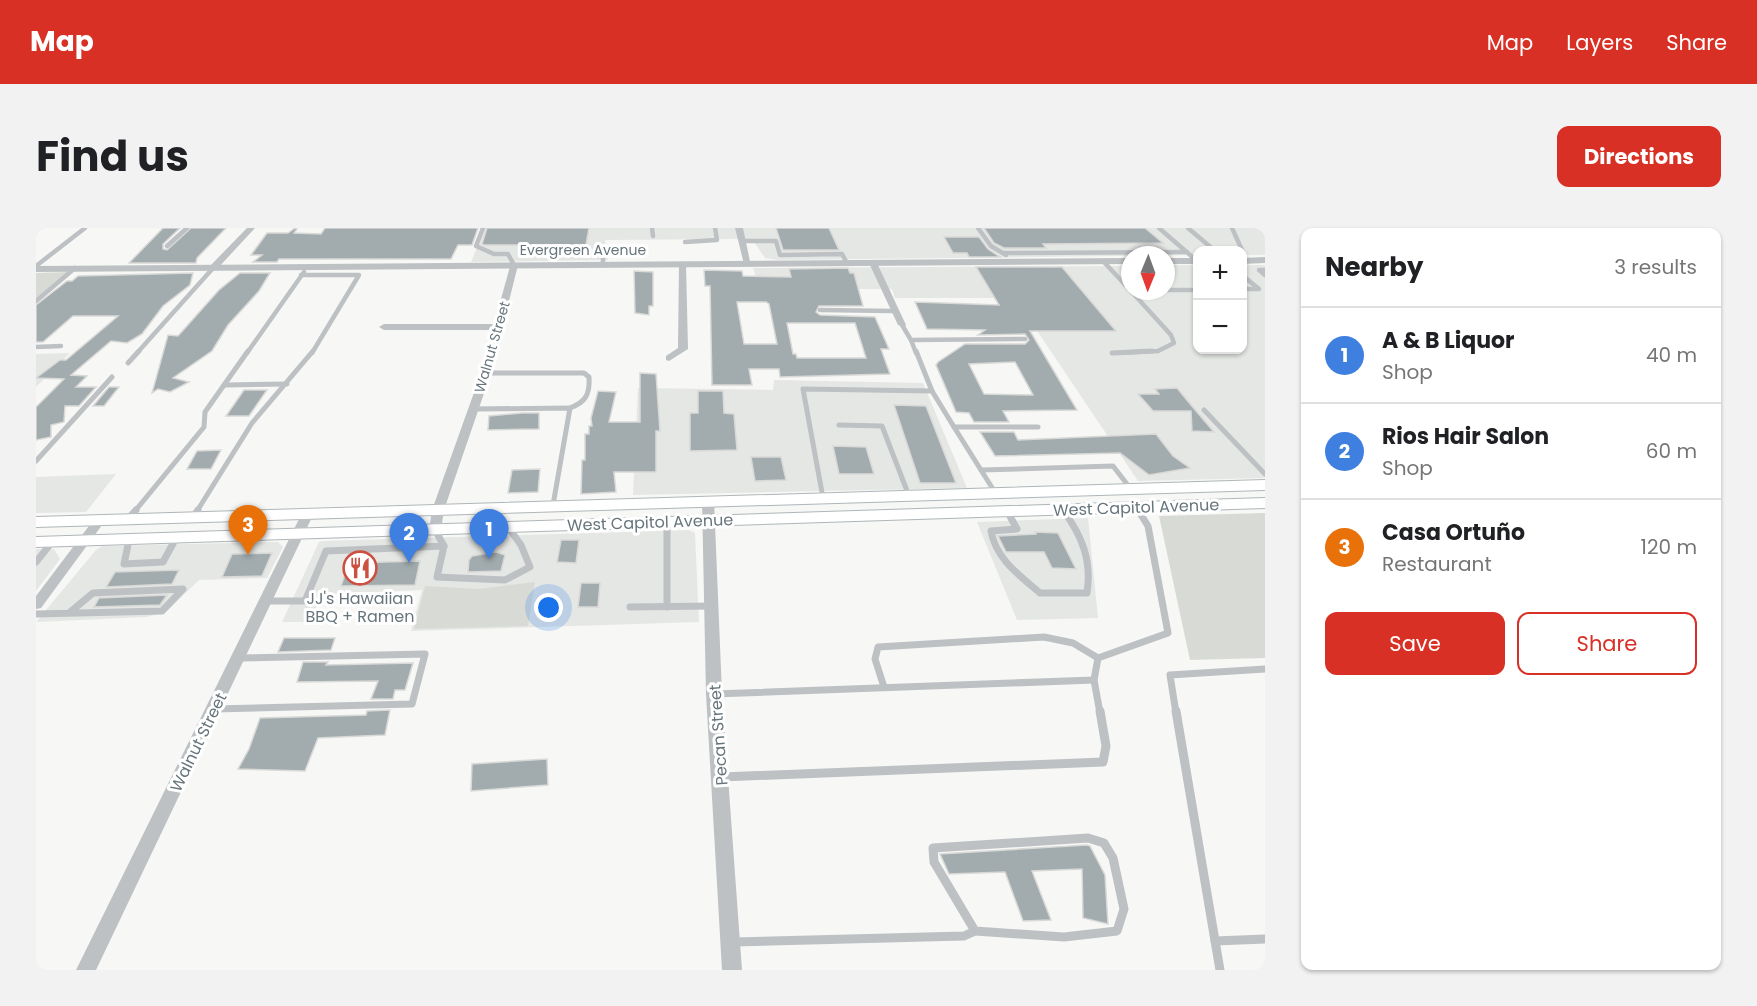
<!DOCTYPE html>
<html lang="en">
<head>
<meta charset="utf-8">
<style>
	:root { --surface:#fff; --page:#f2f2f2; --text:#202124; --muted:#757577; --line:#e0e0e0; --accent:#d93025 }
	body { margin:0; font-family:Poppins,sans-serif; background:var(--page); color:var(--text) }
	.controls { position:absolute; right:18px; top:18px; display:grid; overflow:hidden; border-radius:12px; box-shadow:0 2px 4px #0004 }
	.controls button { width:54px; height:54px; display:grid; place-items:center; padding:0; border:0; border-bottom:2px solid var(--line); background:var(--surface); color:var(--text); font:30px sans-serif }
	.compass { position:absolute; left:1085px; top:18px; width:54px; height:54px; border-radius:50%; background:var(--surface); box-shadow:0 2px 4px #0004; rotate:181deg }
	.you { position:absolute; left:513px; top:380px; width:21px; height:21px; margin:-15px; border:4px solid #fff; border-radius:50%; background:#1a73e8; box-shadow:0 0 0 9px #1a73e833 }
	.badge { display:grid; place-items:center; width:39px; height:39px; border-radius:50%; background:var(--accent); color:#fff; font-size:20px; font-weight:700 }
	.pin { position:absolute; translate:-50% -50px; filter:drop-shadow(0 2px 3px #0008) }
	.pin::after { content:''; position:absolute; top:32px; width:21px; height:18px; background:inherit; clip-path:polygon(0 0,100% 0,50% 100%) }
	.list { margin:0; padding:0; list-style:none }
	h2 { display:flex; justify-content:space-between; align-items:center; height:78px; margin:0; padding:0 24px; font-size:26px }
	h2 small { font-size:20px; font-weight:400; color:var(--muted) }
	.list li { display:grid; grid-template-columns:39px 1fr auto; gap:18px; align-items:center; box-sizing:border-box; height:96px; padding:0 24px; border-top:2px solid var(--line) }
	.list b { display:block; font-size:22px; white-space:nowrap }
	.list p { margin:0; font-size:20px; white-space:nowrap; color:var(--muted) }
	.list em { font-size:20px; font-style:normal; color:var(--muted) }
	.actions { display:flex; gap:12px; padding:18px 24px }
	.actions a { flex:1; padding:14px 0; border:2px solid var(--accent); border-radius:12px; text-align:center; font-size:21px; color:var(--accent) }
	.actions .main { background:var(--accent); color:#fff }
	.map { position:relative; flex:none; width:1229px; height:742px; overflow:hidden; border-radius:12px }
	header { display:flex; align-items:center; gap:36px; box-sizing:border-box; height:84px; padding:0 30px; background:var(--accent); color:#fff }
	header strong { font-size:28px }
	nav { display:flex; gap:33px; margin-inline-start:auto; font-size:21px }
	.intro { display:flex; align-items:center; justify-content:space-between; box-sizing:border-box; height:144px; padding:0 36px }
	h1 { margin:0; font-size:42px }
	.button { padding:15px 27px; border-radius:12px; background:var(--accent); color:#fff; font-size:21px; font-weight:700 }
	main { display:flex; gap:36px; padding:0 36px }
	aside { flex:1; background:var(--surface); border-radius:12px; box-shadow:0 2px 4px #0004 }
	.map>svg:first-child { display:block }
	.built { fill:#e5e7e5 }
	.green { fill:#d8dbd5 }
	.building { fill:#a2acaf; stroke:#d9d9d7; stroke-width:1.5; fill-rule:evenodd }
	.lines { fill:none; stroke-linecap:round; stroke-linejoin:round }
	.secondary-casing { stroke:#afb6b9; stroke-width:2 }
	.service-far3 { stroke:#bdc1c4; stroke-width:4.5 }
	.service-far2 { stroke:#bdc1c4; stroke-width:5 }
	.service-far1 { stroke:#bdc1c4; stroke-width:7 }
	.service { stroke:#bdc1c4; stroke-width:9 }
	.minor { fill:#bdc1c4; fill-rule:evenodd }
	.tertiary { fill:#bdc1c4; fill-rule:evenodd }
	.secondary { fill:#fff; fill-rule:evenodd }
	.labels { text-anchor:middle; stroke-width:6; stroke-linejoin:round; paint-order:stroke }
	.far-street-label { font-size:14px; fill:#66757c; stroke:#fff }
	.street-label { font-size:16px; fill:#66757c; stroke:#fff }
	.poi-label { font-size:16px; fill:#66757c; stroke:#fff }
</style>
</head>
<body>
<header>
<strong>Map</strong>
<nav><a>Map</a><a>Layers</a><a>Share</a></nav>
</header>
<div class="intro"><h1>Find us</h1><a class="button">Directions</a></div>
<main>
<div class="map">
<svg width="1229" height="742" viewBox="0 0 1229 742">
	<rect width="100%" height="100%" fill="#f7f7f5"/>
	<g class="built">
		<path d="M449,0H1229V27H1207L1206,22H1162L1161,27L742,32L729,30L716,11H699L569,12L572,32L435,34Z"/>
		<path d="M1130,37H1161L1162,122H1206L1207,37H1229V250L1102,253L979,70H859L856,61H724L717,40L1094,38V63H1130Z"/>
		<path d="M34,125L0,159V126Z"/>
		<path d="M738,152L887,155L931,260L597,267L602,160L737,162Z"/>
		<path d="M80,246L50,284L0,285V249Z"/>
		<path d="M1052,290L1062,390L981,392L941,294Z"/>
		<path d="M653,302L659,305L663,394L375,403L386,362L286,366L274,394H246L283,314L287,313Z"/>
		<path d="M242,314L247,319L231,350L163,352L130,384L111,389L0,394L60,322L66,318Z"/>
		<path d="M0,321H18L24,331L0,363Z"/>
	</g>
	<g class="green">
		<path d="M31,44L0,70V45Z"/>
		<path d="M1229,285V430L1154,432L1123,288Z"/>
		<path d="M499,354L492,398L378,401L389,358L442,361Z"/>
	</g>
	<g class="building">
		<path d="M127,0H144L127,16V21L131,22L155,0H190L161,30L160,35H93Z"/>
		<path d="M259,0L261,1L258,5L285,6L289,0H442L436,17H422L415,31H243L241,34H217L226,27H215L231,5H252Z"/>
		<path d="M451,0H553L550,17H448L446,16Z"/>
		<path d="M740,0H793L803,22H747Z"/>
		<path d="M948,0H1109L1127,15L1007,16L1010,20H968L958,15Z"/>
		<path d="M908,9H943L952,21L964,29H933L931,25H917Z"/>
		<path d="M940,39H1026L1080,103H994L1041,182L967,183L973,194H938L933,185L920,184L900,137L902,134L929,116H989L993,112L989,106L942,107L949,102L891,101L879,74L963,77ZM979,134L997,167L948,166L933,136Z"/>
		<path d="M812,40L814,45H818L827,78H783L780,84L784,87L839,89L853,121H845L854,146L744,149L743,141H713L716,157H676L674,58H669L668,42L706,43L707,48L755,49L753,41ZM701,74H730L733,76L741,116H708ZM751,95H819L830,130H761L760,126H757Z"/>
		<path d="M598,43L617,44V78H613V87L599,85Z"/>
		<path d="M157,45L154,57L127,78L106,106L91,115L75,113L35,147L51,148L40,159H60L43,178H29L28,194L15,197V209L0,212V179L28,151L0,150L24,132H30L82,88H37L7,114H0V77L31,53H36L42,48Z"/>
		<path d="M204,45H234L223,63L192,97L176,123L137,150L153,154L134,164L122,161L116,165L132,107L142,108L183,62Z"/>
		<path d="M604,145L620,146L624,203H620V244H578L580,264L545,266L546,232H549V206H553V198H556L555,190L562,163L580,164L573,194H604Z"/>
		<path d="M73,159H83L68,178H57Z"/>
		<path d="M1141,160L1155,177L1178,204L1156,203L1155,183H1117L1102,166H1123L1119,161Z"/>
		<path d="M208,162H231L213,188H190Z"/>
		<path d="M662,163H687L688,185L698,186L701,222L654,223V185H662Z"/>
		<path d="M858,177L890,178L920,255H884Z"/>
		<path d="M486,185H503V201L452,202L453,188Z"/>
		<path d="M944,204H978L982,212L1120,206L1137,228L1154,240L1113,247L1084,225L959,228Z"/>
		<path d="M797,218L830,219L838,246H803Z"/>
		<path d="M185,222L175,241H151L161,223Z"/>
		<path d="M715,229H745L750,252L719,253Z"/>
		<path d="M504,241L502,264L472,265L476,242Z"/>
		<path d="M999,304L1022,305L1040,341L1016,340L1008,324H970L962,308L1000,306Z"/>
		<path d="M525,312H543L540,335L521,334Z"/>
		<path d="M460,324L469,327L465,343L432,344L433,332L436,328Z"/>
		<path d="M236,325L226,348L186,349L196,326Z"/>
		<path d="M384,333L379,357L305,358L313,335Z"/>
		<path d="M143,342L136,356L70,359L79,344Z"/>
		<path d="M545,355H564L562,379H542Z"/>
		<path d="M131,367L124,377L58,379L63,370Z"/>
		<path d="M248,410H299L295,422L242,424Z"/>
		<path d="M267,434H292L290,437L377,435L369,462H359L357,471H335L342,453L261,454Z"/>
		<path d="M354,482L349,507L282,510L269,543L202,541L213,521L224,490L330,487L331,483Z"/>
		<path d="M511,531L512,557L435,563L436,536Z"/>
		<path d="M1051,617L1054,618L1069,647L1072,696L1047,690L1046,641L996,643L1015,692L987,693L969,644L913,646L904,626Z"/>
	</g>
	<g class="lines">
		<defs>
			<g id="secondary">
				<path d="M1229,252V262L0,299V289Z"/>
				<path d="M1229,270V280L0,319V309Z"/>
			</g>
		</defs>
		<use href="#secondary" class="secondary-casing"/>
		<g class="service-far3">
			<path d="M447,0L440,18L458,26H472L478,37"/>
			<path d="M616,0L617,8"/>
			<path d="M942,0L955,18L970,27"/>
			<path d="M1123,0L1161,33"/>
			<path d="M1152,0L1178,22"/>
			<path d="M1196,0L1206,22"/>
			<path d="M706,13H740L744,27L806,26L811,35"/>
			<path d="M649,14L681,12L679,0"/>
			<path d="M131,18L151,0"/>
			<path d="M967,25L1151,24"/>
			<path d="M567,26V37"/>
			<path d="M1067,33L1094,62"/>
			<path d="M0,38L49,0"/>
			<path d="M1229,42H1223L1229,47"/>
			<path d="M265,47H323L276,125"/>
			<path d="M1206,47L1223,61H1206"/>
			<path d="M1130,62H1162"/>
			<path d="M0,73L39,40"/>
			<path d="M784,82L858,83"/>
			<path d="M866,97L875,112"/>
			<path d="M0,119L25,118"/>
			<path d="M101,125L178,39"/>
			<path d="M211,125L268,44"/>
			<path d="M880,125L875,112L989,111"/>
			<path d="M1082,125L1122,123L1138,115L1135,107L1095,63"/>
		</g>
		<g class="service-far2">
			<path d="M880,123L896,163"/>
			<path d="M1076,125L1116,123"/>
			<path d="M92,135L103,123"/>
			<path d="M450,145H548L553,149C554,166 550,174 534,180"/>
			<path d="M188,157L251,156"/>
			<path d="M438,181L534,180L517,277"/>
			<path d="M1168,182L1229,246"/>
			<path d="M803,197L846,198L873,268"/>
			<path d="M0,233L76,149"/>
			<path d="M945,242L1077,238L1094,260"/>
			<path d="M960,266L918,199H1002"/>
			<path d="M787,270L767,161L896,163L918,199"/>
			<path d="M1100,279L1103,283"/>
			<path d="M1027,281L1028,283"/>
			<path d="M99,283L168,199L169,184L212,123"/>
			<path d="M161,283L216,195L277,123"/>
		</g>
		<g class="service-far1">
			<path d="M971,283L981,301L955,303C960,331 983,347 1004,365H1051C1056,332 1046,308 1027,282"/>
			<path d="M157,289L162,282"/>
			<path d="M92,291L100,282"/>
			<path d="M631,294V379"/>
			<path d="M399,302L408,318L401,349L469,352L494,339L485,317L472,299"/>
			<path d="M93,312L88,336L127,334L140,310"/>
			<path d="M0,334L16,314"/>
			<path d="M231,373H269L290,323L408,318"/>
			<path d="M594,379L676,378"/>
			<path d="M0,386L126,383L147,361L57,365L33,385"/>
			<path d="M1062,430L1132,405L1112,298L1102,282"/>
			<path d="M848,459L839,431L842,419L1008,409L1037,415L1062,430L1058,452L1064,485"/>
			<path d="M678,466L1058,452"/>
			<path d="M178,481L376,476L389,426L203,430"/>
			<path d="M1140,485L1134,447L1229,441"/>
		</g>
		<g class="service">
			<path d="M1140,483L1184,742"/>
			<path d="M685,549L1067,534L1070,518L1064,483"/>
			<path d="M1052,610L1068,615L1077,630L1088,681L1081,703L1028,709L939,703L898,634L897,620Z"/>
			<path d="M1179,713L1229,711"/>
			<path d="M697,714L928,708L939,703"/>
		</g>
		<g class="minor">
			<path d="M211,0H219L181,41H175V37Z"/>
			<path d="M699,0H707L715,38L708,36Z"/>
			<path d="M834,33L841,35L870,97L869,99L862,97L833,35Z"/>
			<path d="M643,34L650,36L652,121L633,133L630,132V128L642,120Z"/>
			<path d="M475,35L482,37L455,145L408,282L405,302L403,305H395L393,302L396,282L445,145L457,102H348L343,99L348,96H458Z"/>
			<path d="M672,268L678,272L686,466L706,742H686L670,466L666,272Z"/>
			<path d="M272,281L278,285L60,742H40L266,285Z"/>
			<path d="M63,289L69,293L5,380L0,381V368L59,290Z"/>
		</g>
		<g class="tertiary">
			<path d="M1229,29V35L1206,36V30Z"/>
			<path d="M1094,30V36L0,44V38Z"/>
			<rect x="1130" y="30" width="32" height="6"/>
		</g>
		<use href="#secondary" class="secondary"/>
	</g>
	<defs>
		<symbol id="restaurant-ring" viewBox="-11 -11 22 22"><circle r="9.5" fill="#fff" stroke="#cc5040" stroke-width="1.5"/><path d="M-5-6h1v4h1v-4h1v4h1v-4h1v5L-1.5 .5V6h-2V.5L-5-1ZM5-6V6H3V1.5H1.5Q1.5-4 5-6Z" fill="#cc5040"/></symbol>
	</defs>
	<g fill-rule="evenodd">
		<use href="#restaurant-ring" x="305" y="321" width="38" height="38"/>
	</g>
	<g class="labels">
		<g class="far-street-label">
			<text x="547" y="27">Evergreen Avenue</text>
			<text transform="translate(456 119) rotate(-74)" y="5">Walnut Street</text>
		</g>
		<g class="street-label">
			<text transform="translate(1100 279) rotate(-2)" y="6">West Capitol Avenue</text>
			<text transform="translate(614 294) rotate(-2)" y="6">West Capitol Avenue</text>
			<text transform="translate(682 507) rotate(-94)" y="6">Pecan Street</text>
			<text transform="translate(162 514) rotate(-64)" y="6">Walnut Street</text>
		</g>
		<g class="poi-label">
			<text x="324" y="376">JJ's Hawaiian<tspan x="324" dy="18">BBQ + Ramen</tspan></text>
		</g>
	</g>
</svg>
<div class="controls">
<button>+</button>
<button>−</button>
</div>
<svg class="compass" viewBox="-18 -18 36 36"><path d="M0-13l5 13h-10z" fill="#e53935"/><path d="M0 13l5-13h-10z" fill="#757577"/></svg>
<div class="you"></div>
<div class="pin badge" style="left:453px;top:331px;background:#3f7fe0">1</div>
<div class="pin badge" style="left:373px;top:335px;background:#3f7fe0">2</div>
<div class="pin badge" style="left:212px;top:327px;background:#e8710a">3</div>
</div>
<aside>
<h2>Nearby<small>3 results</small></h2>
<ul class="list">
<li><span class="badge" style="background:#3f7fe0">1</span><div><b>A &amp; B Liquor</b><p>Shop</p></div><em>40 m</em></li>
<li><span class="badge" style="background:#3f7fe0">2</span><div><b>Rios Hair Salon</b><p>Shop</p></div><em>60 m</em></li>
<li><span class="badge" style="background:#e8710a">3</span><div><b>Casa Ortuño</b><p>Restaurant</p></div><em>120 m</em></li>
</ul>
<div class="actions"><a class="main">Save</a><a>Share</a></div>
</aside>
</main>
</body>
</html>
